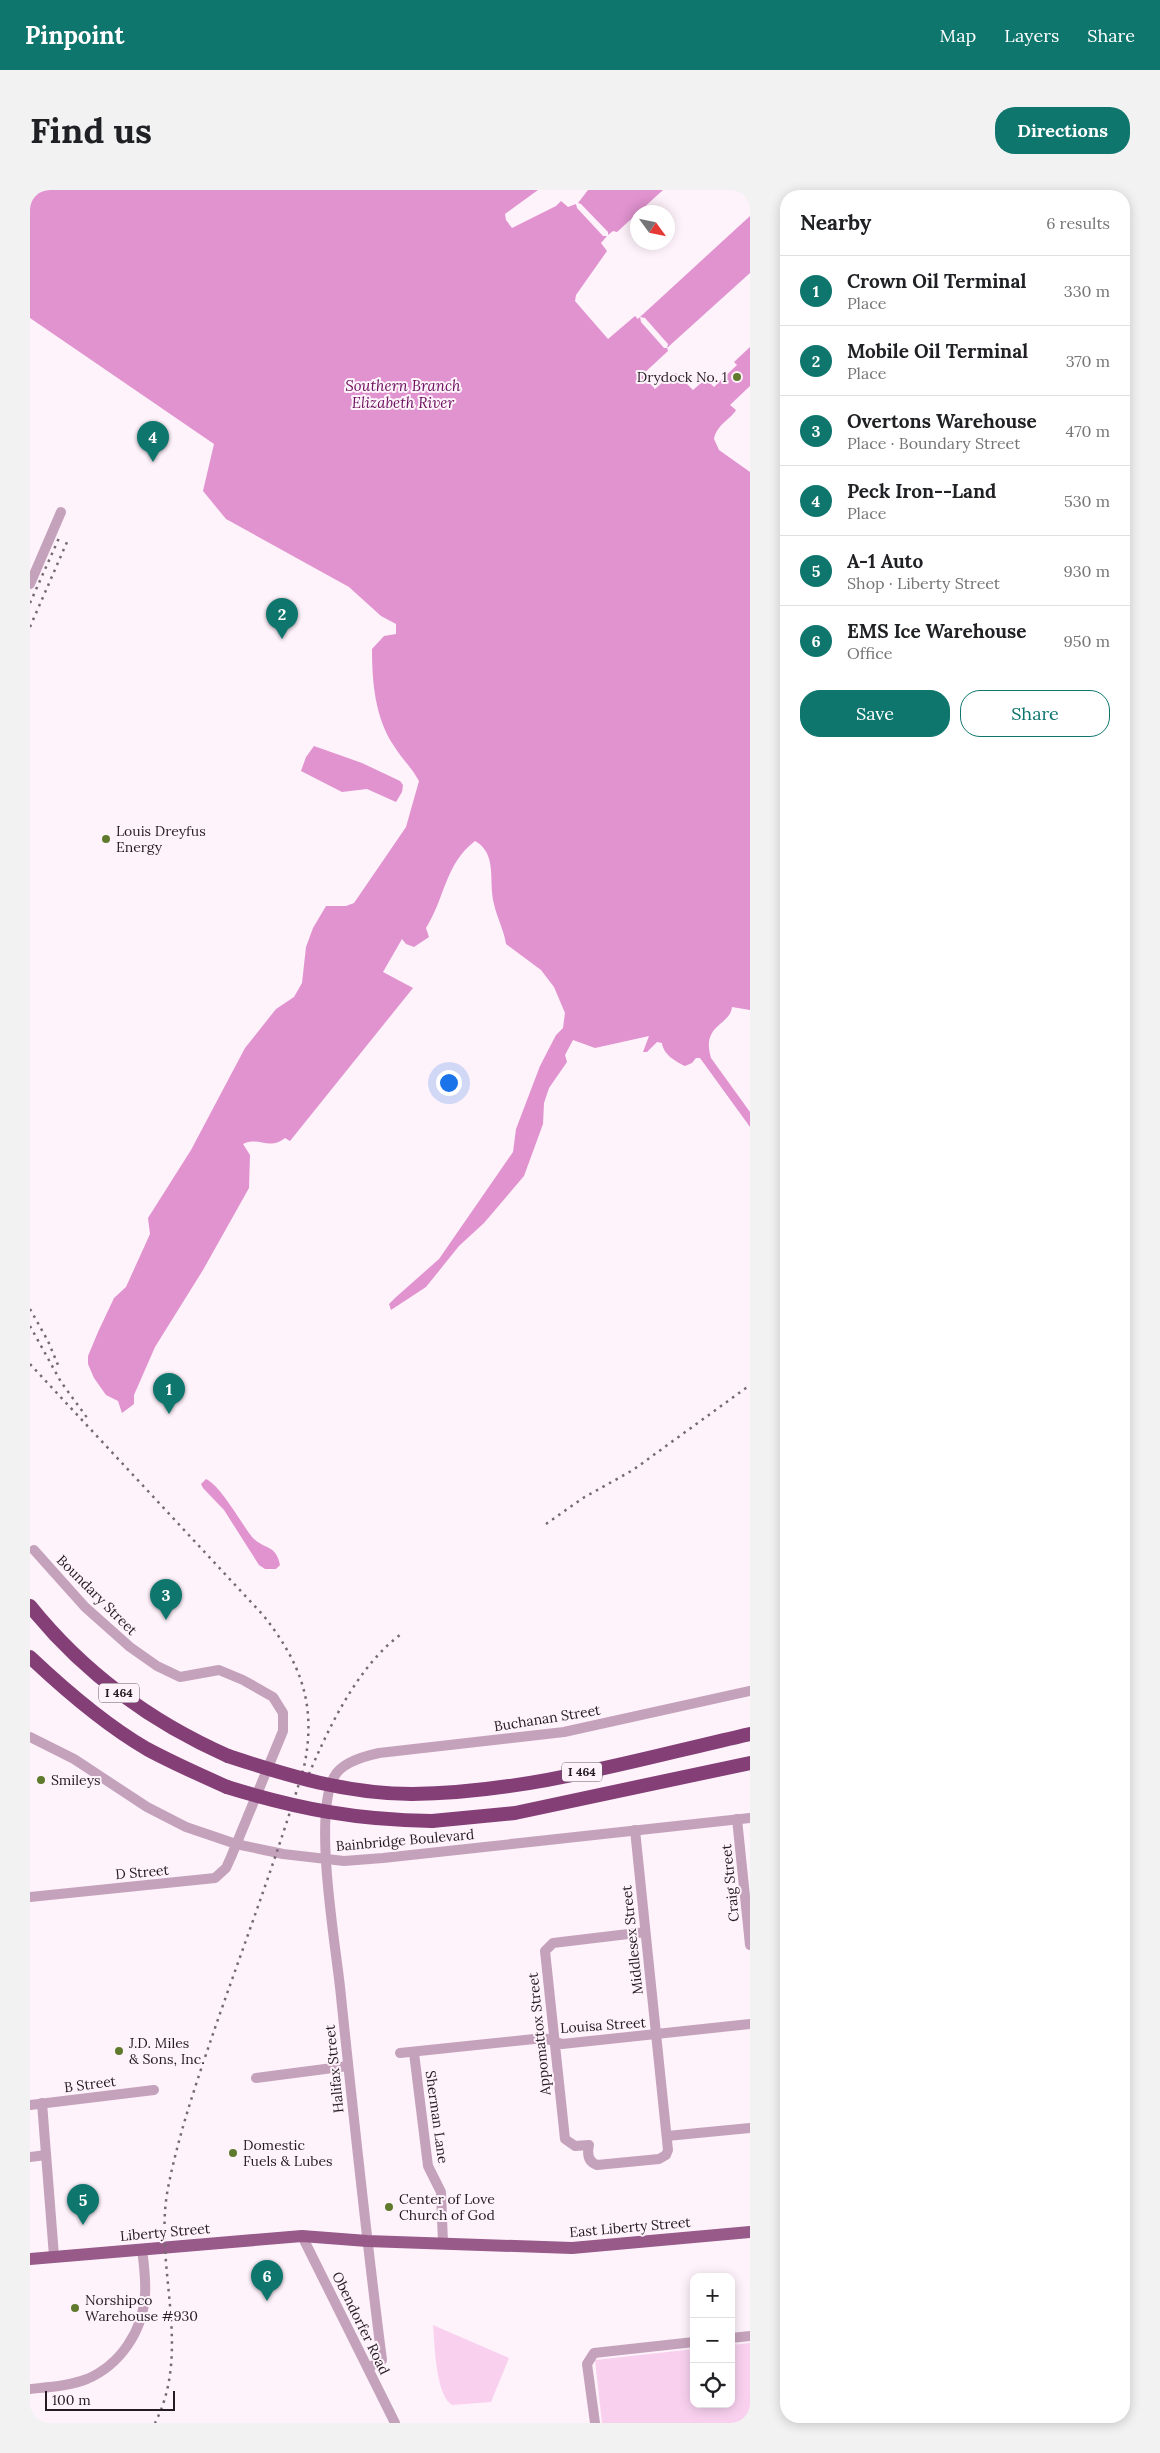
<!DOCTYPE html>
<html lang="en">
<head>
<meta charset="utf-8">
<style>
	:root { --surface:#fff; --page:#f2f2f2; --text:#202124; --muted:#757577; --line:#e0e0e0; --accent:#0f766e }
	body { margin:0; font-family:Lora,serif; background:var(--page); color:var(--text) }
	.controls { position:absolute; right:15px; bottom:15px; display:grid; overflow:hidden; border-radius:10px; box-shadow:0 2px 12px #0003 }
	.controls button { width:45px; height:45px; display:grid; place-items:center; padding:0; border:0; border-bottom:1px solid var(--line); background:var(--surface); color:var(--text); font:25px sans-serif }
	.compass { position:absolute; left:600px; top:15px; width:45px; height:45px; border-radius:50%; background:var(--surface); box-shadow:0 2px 12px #0003; rotate:123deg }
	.scale { position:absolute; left:15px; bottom:12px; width:130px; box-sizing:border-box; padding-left:5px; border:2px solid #261a23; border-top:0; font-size:14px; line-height:18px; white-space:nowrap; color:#261a23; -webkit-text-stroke:4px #fef2fb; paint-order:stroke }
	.you { position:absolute; left:418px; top:892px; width:18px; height:18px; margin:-12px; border:4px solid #fff; border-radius:50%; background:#1a73e8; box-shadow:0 0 0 8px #1a73e833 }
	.badge { display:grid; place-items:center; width:32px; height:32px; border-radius:50%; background:var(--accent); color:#fff; font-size:16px; font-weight:700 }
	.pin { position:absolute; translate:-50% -41px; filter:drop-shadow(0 1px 2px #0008) }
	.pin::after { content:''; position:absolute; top:26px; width:18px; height:15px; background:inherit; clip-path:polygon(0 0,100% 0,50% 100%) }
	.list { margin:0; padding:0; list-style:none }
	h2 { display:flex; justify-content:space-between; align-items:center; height:65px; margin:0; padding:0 20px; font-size:21px }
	h2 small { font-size:16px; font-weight:400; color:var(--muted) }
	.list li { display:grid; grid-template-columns:32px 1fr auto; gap:15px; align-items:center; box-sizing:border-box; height:70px; padding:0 20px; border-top:1px solid var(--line) }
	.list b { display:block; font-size:19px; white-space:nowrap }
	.list p { margin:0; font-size:16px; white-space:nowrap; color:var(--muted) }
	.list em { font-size:16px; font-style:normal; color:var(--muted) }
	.actions { display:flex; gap:10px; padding:15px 20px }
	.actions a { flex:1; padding:11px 0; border:1px solid var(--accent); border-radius:20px; text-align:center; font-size:18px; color:var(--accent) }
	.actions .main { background:var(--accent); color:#fff }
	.icon { flex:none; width:28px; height:28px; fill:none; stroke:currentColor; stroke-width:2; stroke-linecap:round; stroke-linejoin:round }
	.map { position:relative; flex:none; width:720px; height:2233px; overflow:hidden; border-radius:20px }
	header { display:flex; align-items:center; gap:30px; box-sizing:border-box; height:70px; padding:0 25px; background:var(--accent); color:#fff }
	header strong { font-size:24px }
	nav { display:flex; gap:28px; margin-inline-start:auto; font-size:18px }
	.intro { display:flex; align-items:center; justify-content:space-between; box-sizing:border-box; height:120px; padding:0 30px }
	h1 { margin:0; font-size:35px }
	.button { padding:12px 22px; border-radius:20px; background:var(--accent); color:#fff; font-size:18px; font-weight:700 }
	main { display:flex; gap:30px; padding:0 30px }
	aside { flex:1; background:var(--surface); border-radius:20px; box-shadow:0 2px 12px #0003 }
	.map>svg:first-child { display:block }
	.green { fill:#f9d1ef }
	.water { fill:#e193cf; fill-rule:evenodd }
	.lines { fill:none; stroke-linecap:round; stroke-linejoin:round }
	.minor { stroke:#c5a2bb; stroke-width:10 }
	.major { stroke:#975a89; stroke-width:12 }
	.highway { stroke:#853f77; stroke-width:14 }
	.rail { stroke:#756972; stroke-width:2.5; stroke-dasharray:2.5 5; stroke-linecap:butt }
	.highway-bridge { stroke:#853f77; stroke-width:14 }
	.poi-dot { fill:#607a2d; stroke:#fef2fb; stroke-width:2 }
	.labels { text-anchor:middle; stroke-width:4; stroke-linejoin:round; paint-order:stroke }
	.shield { fill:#fef2fb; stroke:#675b64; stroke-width:1 }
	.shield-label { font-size:12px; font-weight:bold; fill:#261a23 }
	.poi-label { font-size:14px; fill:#261a23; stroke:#fef2fb; text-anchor:start }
	.street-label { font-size:14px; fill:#261a23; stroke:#fef2fb }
	.water-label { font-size:15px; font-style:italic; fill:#6c0f5d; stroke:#fef2fb }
</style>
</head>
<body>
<header>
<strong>Pinpoint</strong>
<nav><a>Map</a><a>Layers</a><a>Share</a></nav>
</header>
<div class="intro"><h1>Find us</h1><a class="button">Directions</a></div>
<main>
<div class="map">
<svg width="720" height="2233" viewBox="0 0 720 2233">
	<rect width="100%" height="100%" fill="#fef2fb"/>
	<g class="green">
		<path d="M403,2135L479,2168L461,2212L422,2215C405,2204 405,2154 403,2135Z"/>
		<path d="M720,2153V2233H572L565,2170L664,2159V2214H701V2155Z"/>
	</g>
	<g class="water">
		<path d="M0,0H508L475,24L476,30L482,38L526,16L531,11L538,17L546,14L547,18L573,46H577L571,53L577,61L546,105L545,111L578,149L605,126L608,129L610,127L720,26V83L637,158L638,161L612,185L625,199L642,184L646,183L663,200L671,193L678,191L684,197L707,175L704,172L720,157V196L700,215L706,220C701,229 687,234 684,249L689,260L720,282V820L702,817C700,836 671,834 681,868L720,922V937L670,868H666L662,873L655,876C646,872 633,864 632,853L627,852L617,862H613L619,846L565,858L543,850L535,865L537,872L519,898L514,913L513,934L494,986L454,1033L429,1056L396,1097L361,1120L359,1114L365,1108L409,1069L483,962L486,939L510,876L526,845L533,838L535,823L524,797L511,780L476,754C474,740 467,728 464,714C458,691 468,664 445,651C415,674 415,708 396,738L399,747L384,757L376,754L372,749L353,782L383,798L260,951L255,948C238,961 230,946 213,954L220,965L219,998L173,1080L125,1157L104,1205V1214L92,1223L88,1211L76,1205L64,1188L58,1174V1166L68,1142L84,1108L96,1097L120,1044L118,1028L161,960L215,858L246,819L264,807L272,793L276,757L283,738L296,716H316L324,713L376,637L389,591C382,578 372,569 364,556C345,528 342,492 342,459L354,446L366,444V434L351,426L319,397L196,329L173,301L184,254L0,128ZM610,127L615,128L638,154L637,158H634L611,132Z"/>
		<path d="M558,0H633L587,42L583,41L578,45V42L551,14L548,13Z"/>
		<path d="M284,556L332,573L370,591L373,595L372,602L366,612L337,599L312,602L271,581L276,567Z"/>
		<path d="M176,1289C191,1296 211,1333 222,1347C234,1360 246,1354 250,1375L246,1379H235L229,1375L194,1320L173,1298L171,1294Z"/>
	</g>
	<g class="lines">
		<g class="minor">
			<path d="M0,394L31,322"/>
			<path d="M0,1547L44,1569L117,1617L156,1637L206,1654L253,1664L314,1671L353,1668L720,1628"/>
			<path d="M707,1629L720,1755"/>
			<path d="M605,1640L638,1960L636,1965L629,1969L567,1975C558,1972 557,1964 559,1955L545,1956L535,1949L515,1761L523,1753L615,1742"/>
			<path d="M0,1707L185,1688L196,1678L201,1667L253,1541V1523L243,1507L213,1490L189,1480L150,1487L127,1476L100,1457L55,1417L4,1360"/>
			<path d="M370,1863L514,1848L532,1854L720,1834"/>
			<path d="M384,1863L398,1976L411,2002L413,2053"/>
			<path d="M226,1888L318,1876"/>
			<path d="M12,1913L24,2066"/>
			<path d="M0,1915L124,1900"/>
			<path d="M637,1946L720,1938"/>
			<path d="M0,1967L16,1965"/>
			<path d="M272,2046L365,2233"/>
			<path d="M701,2148L720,2146"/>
			<path d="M338,2178L352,2170C336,2046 323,1922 310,1797C305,1751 283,1625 304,1587C311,1573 335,1566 349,1563L534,1542L720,1501"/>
			<path d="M0,2199C19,2197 39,2196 57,2189C90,2175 113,2141 115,2105C116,2090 114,2074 112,2059"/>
			<path d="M565,2233L557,2174L564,2163L664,2152"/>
		</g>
		<path class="major" d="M0,2069L272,2046L337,2051L542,2058L720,2042"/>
		<g class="highway">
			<path d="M0,1416C53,1482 121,1532 198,1566"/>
			<path d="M0,1467C36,1501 74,1534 117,1559C143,1573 170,1585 197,1597"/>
			<path d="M382,1604C496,1603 609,1569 720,1544"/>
			<path d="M402,1631L485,1623L720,1573"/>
		</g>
		<g class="rail">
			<path d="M0,413L29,348"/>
			<path d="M0,437L37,352"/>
			<path d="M0,1119L18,1151L28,1175"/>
			<path d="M0,1136L31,1192L58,1229"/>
			<path d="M0,1174L233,1425C271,1473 287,1515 274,1577C248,1664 216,1749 186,1835C168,1888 149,1942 138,1998C123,2076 163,2159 125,2233"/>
			<path d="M516,1334L553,1308L603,1280L720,1195"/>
			<path d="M276,1591C297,1541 326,1478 370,1445"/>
		</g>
		<g class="highway-bridge">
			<path d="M198,1566C259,1586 317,1604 382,1604"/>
			<path d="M197,1597C268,1619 327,1630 402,1631"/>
		</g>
	</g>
	<g class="poi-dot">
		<circle cx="707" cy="187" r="5"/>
		<circle cx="76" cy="649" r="5"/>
		<circle cx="11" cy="1590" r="5"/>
		<circle cx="89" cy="1861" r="5"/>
		<circle cx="203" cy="1963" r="5"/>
		<circle cx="359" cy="2017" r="5"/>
		<circle cx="45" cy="2118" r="5"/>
	</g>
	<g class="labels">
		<g class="shield">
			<rect x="69" y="1493.5" width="40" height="19" rx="4"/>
			<rect x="532" y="1572.5" width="40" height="19" rx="4"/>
		</g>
		<g class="shield-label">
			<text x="89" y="1507">I 464</text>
			<text x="552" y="1586">I 464</text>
		</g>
		<g class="poi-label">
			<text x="697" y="192" text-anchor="end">Drydock No. 1</text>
			<text x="86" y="646">Louis Dreyfus<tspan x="86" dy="16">Energy</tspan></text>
			<text x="21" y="1595">Smileys</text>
			<text x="99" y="1858">J.D. Miles<tspan x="99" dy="16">&amp; Sons, Inc.</tspan></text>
			<text x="213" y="1960">Domestic<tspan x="213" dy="16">Fuels &amp; Lubes</tspan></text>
			<text x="369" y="2014">Center of Love<tspan x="369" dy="16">Church of God</tspan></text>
			<text x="55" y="2115">Norshipco<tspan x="55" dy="16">Warehouse #930</tspan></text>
		</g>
		<g class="street-label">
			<text transform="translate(67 1405) rotate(45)" y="5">Boundary Street</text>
			<text transform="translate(517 1528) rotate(-9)" y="5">Buchanan Street</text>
			<text transform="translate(375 1650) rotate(-5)" y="5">Bainbridge Boulevard</text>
			<text transform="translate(112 1682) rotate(-5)" y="5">D Street</text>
			<text transform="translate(700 1693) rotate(-96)" y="5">Craig Street</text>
			<text transform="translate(602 1750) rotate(-96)" y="5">Middlesex Street</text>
			<text transform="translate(573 1835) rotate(-4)" y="5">Louisa Street</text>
			<text transform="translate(509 1844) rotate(-96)" y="5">Appomattox Street</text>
			<text transform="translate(304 1879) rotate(-96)" y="5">Halifax Street</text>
			<text transform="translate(60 1894) rotate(-7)" y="5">B Street</text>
			<text transform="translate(407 1927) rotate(82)" y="5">Sherman Lane</text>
			<text transform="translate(600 2037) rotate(-5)" y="5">East Liberty Street</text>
			<text transform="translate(135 2042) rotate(-5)" y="5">Liberty Street</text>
			<text transform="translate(331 2133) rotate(64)" y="5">Obendorfer Road</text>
		</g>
		<g class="water-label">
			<text x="373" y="201">Southern Branch<tspan x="373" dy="17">Elizabeth River</tspan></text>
		</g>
	</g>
</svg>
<div class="controls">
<button>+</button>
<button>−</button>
<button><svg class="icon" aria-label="locate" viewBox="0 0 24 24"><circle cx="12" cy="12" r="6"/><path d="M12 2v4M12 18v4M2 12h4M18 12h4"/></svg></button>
</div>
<svg class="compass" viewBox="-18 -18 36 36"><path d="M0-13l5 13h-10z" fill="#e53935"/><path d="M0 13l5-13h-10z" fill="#757577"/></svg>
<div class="scale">100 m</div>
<div class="you"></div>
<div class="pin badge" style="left:139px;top:1224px">1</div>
<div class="pin badge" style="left:252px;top:449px">2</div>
<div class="pin badge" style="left:136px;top:1430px">3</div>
<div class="pin badge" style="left:123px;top:272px">4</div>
<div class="pin badge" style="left:53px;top:2035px">5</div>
<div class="pin badge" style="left:237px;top:2111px">6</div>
</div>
<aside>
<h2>Nearby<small>6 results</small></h2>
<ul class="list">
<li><span class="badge">1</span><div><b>Crown Oil Terminal</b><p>Place</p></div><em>330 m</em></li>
<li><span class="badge">2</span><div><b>Mobile Oil Terminal</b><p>Place</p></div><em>370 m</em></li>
<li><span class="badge">3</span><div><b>Overtons Warehouse</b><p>Place · Boundary Street</p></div><em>470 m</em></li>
<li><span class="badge">4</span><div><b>Peck Iron--Land</b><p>Place</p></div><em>530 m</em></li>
<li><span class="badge">5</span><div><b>A-1 Auto</b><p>Shop · Liberty Street</p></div><em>930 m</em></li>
<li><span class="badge">6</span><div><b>EMS Ice Warehouse</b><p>Office</p></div><em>950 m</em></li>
</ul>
<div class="actions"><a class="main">Save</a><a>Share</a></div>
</aside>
</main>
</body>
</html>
